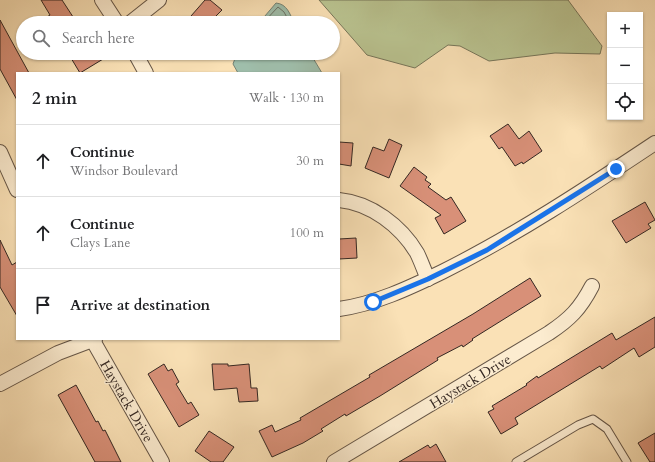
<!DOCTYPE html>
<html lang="en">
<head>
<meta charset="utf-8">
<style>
	:root { --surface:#fff; --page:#f2f2f2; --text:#202124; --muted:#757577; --line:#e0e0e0 }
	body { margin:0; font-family:Cardo,serif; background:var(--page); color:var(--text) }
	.controls { position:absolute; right:12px; top:12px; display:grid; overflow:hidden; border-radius:0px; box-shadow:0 1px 3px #0004 }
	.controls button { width:36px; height:36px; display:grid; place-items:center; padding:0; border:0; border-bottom:1px solid var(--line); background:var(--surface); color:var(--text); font:20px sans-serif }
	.stop { position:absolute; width:12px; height:12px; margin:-9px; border:3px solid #1a73e8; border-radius:50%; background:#fff }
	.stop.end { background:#1a73e8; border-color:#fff; box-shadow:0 1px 4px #0008 }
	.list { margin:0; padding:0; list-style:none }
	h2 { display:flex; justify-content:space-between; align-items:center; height:52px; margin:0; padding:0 16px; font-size:17px }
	h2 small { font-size:13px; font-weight:400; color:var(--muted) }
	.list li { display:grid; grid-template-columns:26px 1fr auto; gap:12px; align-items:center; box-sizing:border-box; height:72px; padding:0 16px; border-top:1px solid var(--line) }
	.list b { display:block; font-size:15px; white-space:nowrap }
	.list p { margin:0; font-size:13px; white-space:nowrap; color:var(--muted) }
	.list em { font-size:13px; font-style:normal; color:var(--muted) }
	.icon { flex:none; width:22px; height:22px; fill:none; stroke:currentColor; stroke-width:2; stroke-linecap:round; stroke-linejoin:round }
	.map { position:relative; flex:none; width:655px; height:462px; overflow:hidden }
	.search { position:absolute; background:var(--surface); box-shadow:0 1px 3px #0004; left:16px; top:16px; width:324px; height:44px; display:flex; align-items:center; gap:10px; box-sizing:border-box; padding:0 14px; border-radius:22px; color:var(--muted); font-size:15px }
	.panel { position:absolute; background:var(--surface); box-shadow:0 1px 3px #0004; left:16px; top:72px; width:324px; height:268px; border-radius:0px }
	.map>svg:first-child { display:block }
	.green { fill:#bac491; stroke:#77765a }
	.water { fill:#9fbeab; stroke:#748274 }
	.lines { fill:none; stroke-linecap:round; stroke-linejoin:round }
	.shore { stroke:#6a7266; stroke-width:1 }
	.building { fill:#d89078; stroke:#342722 }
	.lane-casing { stroke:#665647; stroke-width:9 }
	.street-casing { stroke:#665647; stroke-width:16 }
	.lane { stroke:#fcecd0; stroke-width:7 }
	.street { stroke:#fcecd0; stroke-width:14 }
	.route { stroke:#1a73e8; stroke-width:5 }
	.labels { text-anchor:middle; stroke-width:3; stroke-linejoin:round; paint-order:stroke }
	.street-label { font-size:14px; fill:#342722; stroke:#fcecd0 }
</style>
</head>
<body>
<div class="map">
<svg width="655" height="462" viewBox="0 0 655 462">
	<rect width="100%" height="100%" fill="#fae1b6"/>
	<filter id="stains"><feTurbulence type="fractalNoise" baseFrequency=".005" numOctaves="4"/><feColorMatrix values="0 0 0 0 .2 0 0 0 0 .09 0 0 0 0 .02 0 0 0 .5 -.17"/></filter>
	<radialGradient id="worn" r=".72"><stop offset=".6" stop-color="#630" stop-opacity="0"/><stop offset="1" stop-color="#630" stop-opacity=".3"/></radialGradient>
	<path class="green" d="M319,0H568L602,46L600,54L555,53L489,61L460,46L448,45L415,68L367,55Z"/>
	<g class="water">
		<path d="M276,3C287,4 290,14 294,23H259Z"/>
		<path d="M237,53H310L322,73H238L233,64Z"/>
	</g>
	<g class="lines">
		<path class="shore" d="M263,23L278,7L284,12L290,23"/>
	</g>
	<g class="building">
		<path d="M41,0H62L77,23H38L50,15Z"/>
		<path d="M205,0H210L222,10L216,16L224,23H200L191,16Z"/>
		<path d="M0,20L29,73H17V100L0,69Z"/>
		<path d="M68,53H113L80,73Z"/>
		<path d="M508,124L519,139L529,131L542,151L523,164L522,162L515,166L502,147L499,149L490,136Z"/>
		<path d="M389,139L402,145L389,178L365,168L373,147L384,151Z"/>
		<path d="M339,142L353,143L351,166L339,164Z"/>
		<path d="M414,167L427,177L425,180L431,184L428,187L446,200L451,197L466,221L444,234L435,218L441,215L400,186Z"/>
		<path d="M645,202L655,220L648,224L651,228L626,243L612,221Z"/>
		<path d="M356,238L357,258L339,259V239Z"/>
		<path d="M0,240L12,265L17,262V316L0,287Z"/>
		<path d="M530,278L541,296L472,339L473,340L463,347L462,345L437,358L438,360L380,396L346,416L345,414L321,429L323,431L303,443L272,457L259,431L272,425L275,432L301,420L300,418L370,377L369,375L473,314Z"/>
		<path d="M655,317V347L639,357L634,348L602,369L600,366L515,418L518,424L501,434L488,412L494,409L492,406L527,385L526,384L537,376L538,378L612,333L616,340Z"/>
		<path d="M164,364L168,371L172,369L179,382L176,384L188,404L191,402L199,415L179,427L148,374Z"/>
		<path d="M212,364H228V366L249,364L251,388H257L258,401L239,402L237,388L214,390Z"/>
		<path d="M76,385L96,422L98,421L103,431L105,430L121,462H95L58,395Z"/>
		<path d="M209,431L234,447L223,462H211L195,451Z"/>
		<path d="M655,433V462H650L638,443Z"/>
		<path d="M436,444L446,462H399L428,445L430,448Z"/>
	</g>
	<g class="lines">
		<defs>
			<path id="lane" d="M516,462L578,425L593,419L607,429L627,462"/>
			<g id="street">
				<path d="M102,0L117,23"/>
				<path d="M130,23L159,0"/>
				<path d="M135,53L146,73"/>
				<path d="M0,152L17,190"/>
				<path d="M339,200C371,203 401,226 417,253C421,261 424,270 428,279"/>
				<path d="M339,309C375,304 409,288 442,272C516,235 586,189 655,143"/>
				<path d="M92,339L162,462"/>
				<path d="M0,384L58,353L95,339"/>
				<path d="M334,462L549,333C570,319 580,309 592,286"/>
			</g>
		</defs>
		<use href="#lane" class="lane-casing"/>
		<use href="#street" class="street-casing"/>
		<use href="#lane" class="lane"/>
		<use href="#street" class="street"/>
	</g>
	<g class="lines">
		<path class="route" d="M373,302L428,279L487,250L616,169"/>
	</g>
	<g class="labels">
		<g class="street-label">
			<text transform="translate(470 381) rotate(-31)" y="5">Haystack Drive</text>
			<text transform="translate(127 401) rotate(60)" y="5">Haystack Drive</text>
		</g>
	</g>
	<rect width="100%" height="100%" filter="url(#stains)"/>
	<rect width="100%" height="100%" fill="url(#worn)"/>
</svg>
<div class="controls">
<button>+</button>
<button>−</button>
<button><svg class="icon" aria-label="locate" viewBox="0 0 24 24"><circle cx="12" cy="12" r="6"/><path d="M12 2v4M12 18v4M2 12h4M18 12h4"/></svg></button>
</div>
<div class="stop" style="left:373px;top:302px"></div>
<div class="stop end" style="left:616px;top:169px"></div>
<div class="search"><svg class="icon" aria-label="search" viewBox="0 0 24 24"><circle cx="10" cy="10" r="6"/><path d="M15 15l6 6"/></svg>Search here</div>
<section class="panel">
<h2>2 min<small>Walk · 130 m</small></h2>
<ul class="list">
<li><svg class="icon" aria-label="ahead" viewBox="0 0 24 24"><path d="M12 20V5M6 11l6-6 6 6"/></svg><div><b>Continue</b><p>Windsor Boulevard</p></div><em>30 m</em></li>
<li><svg class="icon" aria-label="ahead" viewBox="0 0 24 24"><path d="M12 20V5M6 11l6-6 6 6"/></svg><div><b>Continue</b><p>Clays Lane</p></div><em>100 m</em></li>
<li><svg class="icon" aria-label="arrive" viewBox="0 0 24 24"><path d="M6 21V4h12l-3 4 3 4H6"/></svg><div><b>Arrive at destination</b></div></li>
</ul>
</section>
</div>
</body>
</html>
